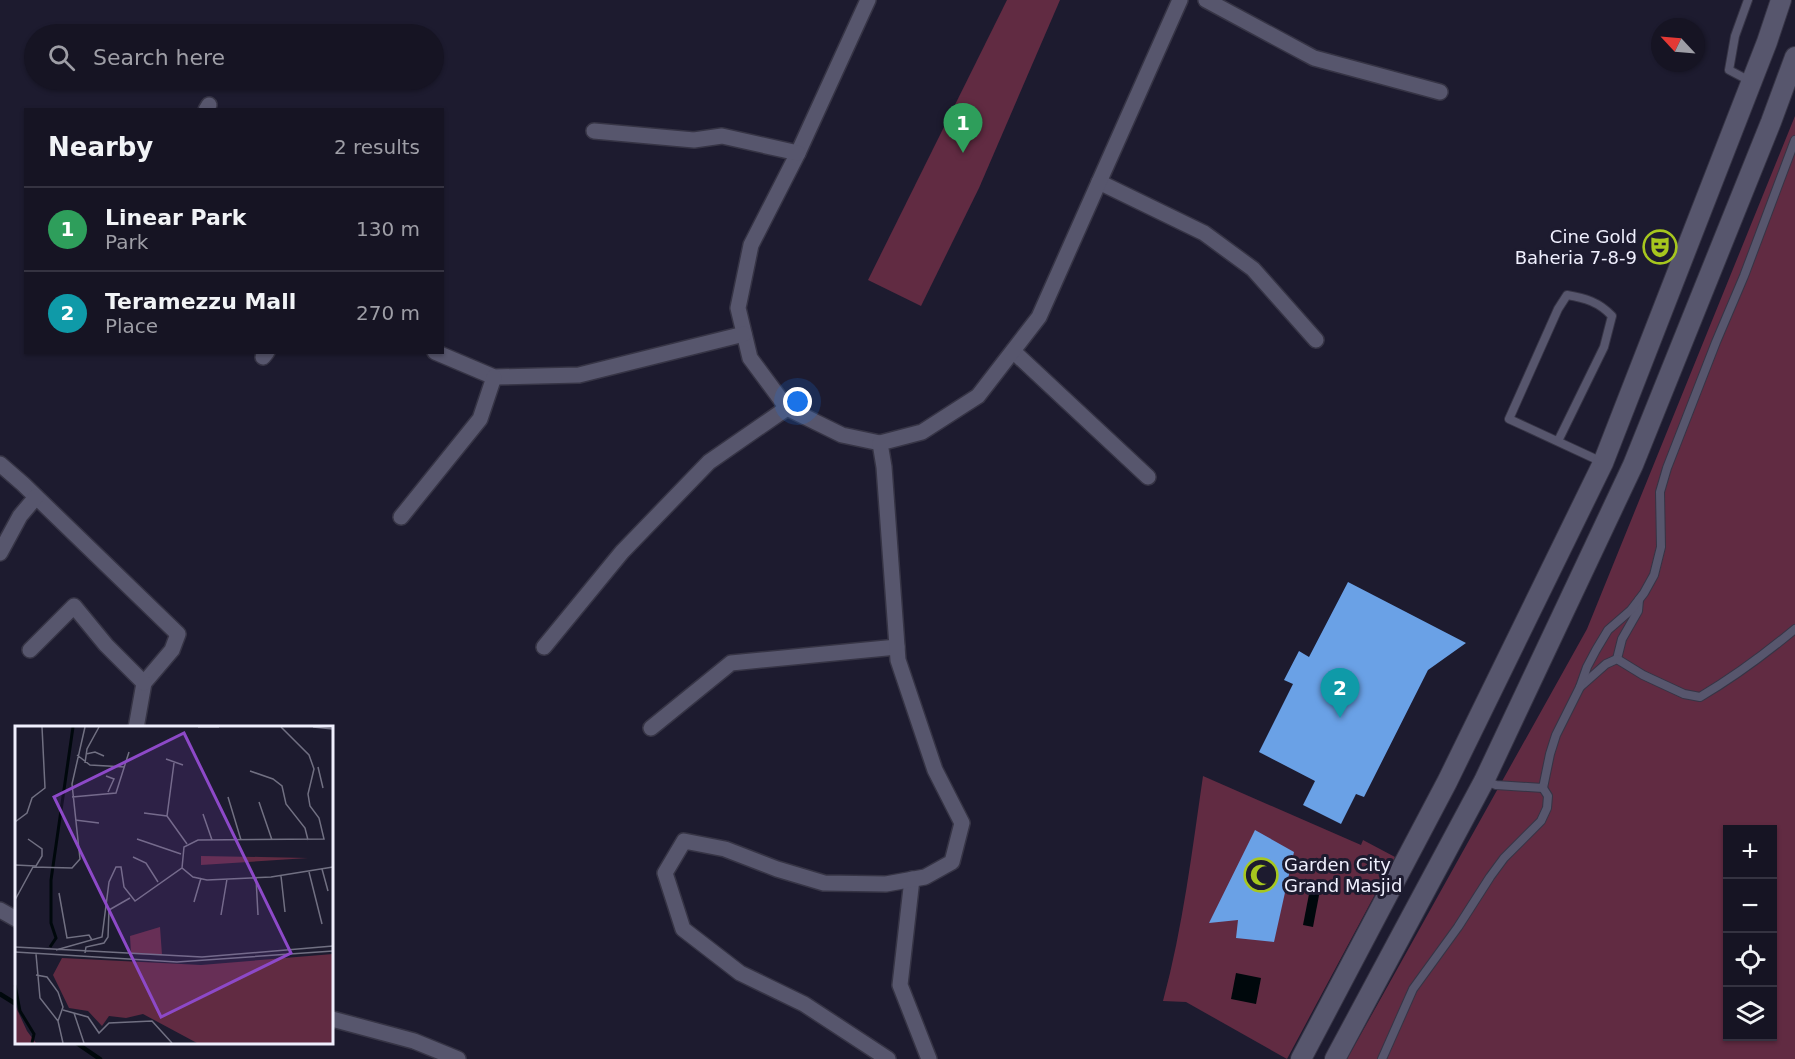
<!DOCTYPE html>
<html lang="en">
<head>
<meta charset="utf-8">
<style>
	:root { --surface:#161423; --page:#1f1d2b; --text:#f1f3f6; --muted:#9e9ea6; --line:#353341; --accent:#a7c71e }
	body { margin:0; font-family:"DejaVu Sans",sans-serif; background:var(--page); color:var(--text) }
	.controls { position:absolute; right:18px; bottom:18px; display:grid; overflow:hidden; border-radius:0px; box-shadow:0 2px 4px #0004 }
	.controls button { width:54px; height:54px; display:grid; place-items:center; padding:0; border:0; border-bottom:2px solid var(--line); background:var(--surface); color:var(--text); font:30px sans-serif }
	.compass { position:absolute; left:1651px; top:18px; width:54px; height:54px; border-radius:50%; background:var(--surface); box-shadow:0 2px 4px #0004; rotate:296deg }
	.you { position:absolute; left:798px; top:402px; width:21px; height:21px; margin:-15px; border:4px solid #fff; border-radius:50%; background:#1a73e8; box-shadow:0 0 0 9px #1a73e833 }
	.badge { display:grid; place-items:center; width:39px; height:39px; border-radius:50%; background:var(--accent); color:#fff; font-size:20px; font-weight:700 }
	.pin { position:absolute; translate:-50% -50px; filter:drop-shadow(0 2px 3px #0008) }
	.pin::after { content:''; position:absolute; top:32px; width:21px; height:18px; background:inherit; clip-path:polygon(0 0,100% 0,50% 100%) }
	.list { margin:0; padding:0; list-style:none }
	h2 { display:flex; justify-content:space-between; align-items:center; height:78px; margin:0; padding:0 24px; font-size:26px }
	h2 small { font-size:20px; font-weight:400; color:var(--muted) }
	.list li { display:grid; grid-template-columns:39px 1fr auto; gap:18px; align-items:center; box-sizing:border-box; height:84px; padding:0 24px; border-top:2px solid var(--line) }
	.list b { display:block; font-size:22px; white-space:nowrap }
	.list p { margin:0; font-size:20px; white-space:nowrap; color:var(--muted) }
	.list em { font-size:20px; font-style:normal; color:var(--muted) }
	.icon { flex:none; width:33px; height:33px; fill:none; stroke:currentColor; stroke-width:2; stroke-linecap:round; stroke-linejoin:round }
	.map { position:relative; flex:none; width:1795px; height:1059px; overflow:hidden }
	.search { position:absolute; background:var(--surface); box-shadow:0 2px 4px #0004; left:24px; top:24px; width:420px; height:66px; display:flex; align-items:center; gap:15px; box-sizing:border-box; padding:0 21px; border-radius:33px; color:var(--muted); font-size:22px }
	.panel { position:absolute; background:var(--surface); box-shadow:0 2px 4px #0004; left:24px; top:108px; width:420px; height:246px; border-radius:0px }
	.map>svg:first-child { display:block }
	.green { fill:#612b42; fill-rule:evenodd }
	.water { fill:#00080c }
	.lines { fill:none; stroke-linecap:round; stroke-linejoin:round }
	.stream { stroke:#00080c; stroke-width:4.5 }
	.building { fill:#6aa1e6 }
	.service-casing { stroke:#363445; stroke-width:10 }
	.minor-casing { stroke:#363445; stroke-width:18 }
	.tertiary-casing { stroke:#363445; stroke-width:22 }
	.service { stroke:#57566d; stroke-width:8 }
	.minor { stroke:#57566d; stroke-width:15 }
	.tertiary { stroke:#57566d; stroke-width:20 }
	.labels { text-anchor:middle; stroke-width:6; stroke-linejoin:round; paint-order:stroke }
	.poi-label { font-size:18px; fill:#f0f0fe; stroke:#1d1b2f; text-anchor:end }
	.inset-river { fill:none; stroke:#00080c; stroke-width:3 }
	.inset-road { fill:none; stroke:#717082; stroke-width:1.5 }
	.view { fill:#8d49c8; fill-opacity:0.15; stroke:#8d49c8; stroke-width:3 }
	.inset-edge { fill:none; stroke:#f0f0fe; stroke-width:3 }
</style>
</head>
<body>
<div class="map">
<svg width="1795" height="1059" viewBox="0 0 1795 1059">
	<rect width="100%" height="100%" fill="#1d1b2f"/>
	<g class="green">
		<path d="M1007,0H1060L979,188L921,306L868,280Z"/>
		<path d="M1795,116V1059H1347L1587,629ZM1728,830H1772V1036H1728Z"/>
		<path d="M1203,776L1361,845L1363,840L1395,857L1287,1059L1186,1002L1163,1001C1183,927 1192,851 1203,776Z"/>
	</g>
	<g class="water">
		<path d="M1310,889L1320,890L1313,927L1303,925Z"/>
		<path d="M1236,973L1261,978L1256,1004L1231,999Z"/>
	</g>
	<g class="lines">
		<g class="stream">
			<path d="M0,994L16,1004"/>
			<path d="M75,1042L100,1059"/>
		</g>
	</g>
	<g class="building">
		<path d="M1348,582L1466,643L1428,670L1364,797L1356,794L1341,824L1303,805L1315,781L1259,752L1293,684L1284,680L1299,651L1309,657Z"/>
		<path d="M1255,830L1294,852L1274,942L1236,938L1238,920L1209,923Z"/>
	</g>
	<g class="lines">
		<defs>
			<g id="service">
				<path d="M1748,0L1735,36L1729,70L1750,81"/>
				<path d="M1558,441L1604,347L1612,316C1599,302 1585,298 1567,295L1558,309L1509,419L1602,462"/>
				<path d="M1617,659L1622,639L1638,611L1639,600"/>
				<path d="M1580,687L1606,664L1617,659L1643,675L1684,694L1700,697C1734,677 1765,654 1795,629"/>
				<path d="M1486,781L1496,785L1543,788L1550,754L1556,735L1580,687L1587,667L1596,650L1608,630L1631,610L1644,593L1654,575L1661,547L1660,492L1667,468L1716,342L1744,276L1795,140"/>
				<path d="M1382,1059L1413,989L1458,927L1490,877L1504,858L1541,821L1547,808L1548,796L1543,788"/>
			</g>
			<g id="minor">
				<path d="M868,0L798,153L751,245L738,308L750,358L787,408L842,435L880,443"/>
				<path d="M1206,0L1314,58L1440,92"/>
				<path d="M206,110L209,105"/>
				<path d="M594,131L694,140L722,136L798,153"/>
				<path d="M1099,182L1204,233L1253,269L1316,340"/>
				<path d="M1013,351L1148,477"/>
				<path d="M435,352L494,377L579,375L744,334"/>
				<path d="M263,357L267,352"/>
				<path d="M0,464L23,484L178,634L172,650L144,683L136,728"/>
				<path d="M401,517L480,419L494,377"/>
				<path d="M0,553L20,516L36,497"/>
				<path d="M544,647L622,552L709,462L787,408"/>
				<path d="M30,650L74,606L106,645L144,683"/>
				<path d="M651,728L731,663L897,647"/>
				<path d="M912,879L900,985L929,1059"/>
				<path d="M0,910L16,919"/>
				<path d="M332,1019L414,1041L458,1059"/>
				<path d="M888,1059L804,1004L740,973L683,929L665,873L684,841L725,849L777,869L824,883L886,884L925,877L952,862L962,823L935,770L898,660L884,467L880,443L922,432L978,396L1039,317L1180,0"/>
			</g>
			<g id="tertiary">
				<path d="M1301,1059L1447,782L1603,463L1767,42L1781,0"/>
				<path d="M1335,1059L1484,781L1633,465L1771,122L1795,57"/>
			</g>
		</defs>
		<use href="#service" class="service-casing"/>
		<use href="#minor" class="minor-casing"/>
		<use href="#tertiary" class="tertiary-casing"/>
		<use href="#service" class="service"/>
		<use href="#minor" class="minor"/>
		<use href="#tertiary" class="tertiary"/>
	</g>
	<defs>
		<symbol id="theatre-ring" viewBox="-11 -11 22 22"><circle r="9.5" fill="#1d1b2f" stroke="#a7c71e" stroke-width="1.5"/><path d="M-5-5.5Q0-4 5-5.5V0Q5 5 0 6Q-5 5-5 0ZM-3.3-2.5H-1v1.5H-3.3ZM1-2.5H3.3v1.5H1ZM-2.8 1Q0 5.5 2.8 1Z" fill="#a7c71e"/></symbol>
		<symbol id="mosque-ring" viewBox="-11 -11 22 22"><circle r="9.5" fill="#1d1b2f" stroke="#a7c71e" stroke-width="1.5"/><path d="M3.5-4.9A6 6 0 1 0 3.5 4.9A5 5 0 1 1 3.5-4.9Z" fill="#a7c71e"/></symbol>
	</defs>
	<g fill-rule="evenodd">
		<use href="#theatre-ring" x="1641" y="228" width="38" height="38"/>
		<use href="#mosque-ring" x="1242" y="856" width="38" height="38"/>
	</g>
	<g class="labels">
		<g class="poi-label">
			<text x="1637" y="243">Cine Gold<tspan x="1637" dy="21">Baheria 7-8-9</tspan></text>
			<text x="1284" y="871" text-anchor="start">Garden City<tspan x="1284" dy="21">Grand Masjid</tspan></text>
		</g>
	</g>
	<g transform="translate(15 726)">
		<rect width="318" height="318" fill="#1d1b2f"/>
		<path d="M186,130L247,131L293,132L186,139ZM145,201L147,229L116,228L115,210ZM318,228V317H182L128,288L111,292L94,290L87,300L73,285L54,282L38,249L47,232L186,239ZM0,279L12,305L21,317H0Z" fill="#612b42"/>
		<path class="inset-river" d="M35,221L41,212L36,197V154L58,1M0,259L5,285L19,308L17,317"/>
		<path class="inset-road" d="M183,1H204M298,1L318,3M71,28L80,26L89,30M62,29L75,39L110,41M151,33L168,39M70,37L72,23L84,1M159,37L152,90L172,118M303,41L308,62M235,45L258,53L267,60L271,78L290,102L293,114M91,50L99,53L93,66M57,71L101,67L114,26M213,71L226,114M244,76L257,114M129,87L152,90M188,88L197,114M60,94L84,97M0,96L12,87L17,72L30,62L27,1M122,113L166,128M118,131L131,137L143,156M0,139L21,140L27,130V123L13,113M167,142L169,121L183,114L309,113L304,92L295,80L293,68L299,43L294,29L266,1M307,143L313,165M294,146L307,198M266,150L270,186M241,152L243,189M44,167L52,212L74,209L77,214M0,174L18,141L57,142L65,133L57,58L70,1M179,176L186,152M206,189L212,153M0,221L187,231L318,220M41,224L87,211L94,156L101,141H106L109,161L120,175L167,142L178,151L192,154L256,151L318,141M0,226L162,236L318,225M70,227L71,221L89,217L93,211L94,184L115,172M21,228L25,272L43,295L48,317M21,249L32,251L43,266L48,281L43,295M48,284L73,291L84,307L94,297L137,295L157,317M59,287L69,317"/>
		<path class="view" d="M169,7L276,227L146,291L39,71Z"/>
		<rect width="318" height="318" class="inset-edge"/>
	</g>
</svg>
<div class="controls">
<button>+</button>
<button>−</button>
<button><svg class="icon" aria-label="locate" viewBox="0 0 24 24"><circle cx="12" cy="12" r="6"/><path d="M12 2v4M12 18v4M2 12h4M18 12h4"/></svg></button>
<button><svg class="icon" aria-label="layers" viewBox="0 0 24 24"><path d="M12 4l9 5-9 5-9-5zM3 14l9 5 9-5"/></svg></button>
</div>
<svg class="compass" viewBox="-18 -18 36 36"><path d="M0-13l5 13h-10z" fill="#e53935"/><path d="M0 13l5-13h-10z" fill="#9e9ea6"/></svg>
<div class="you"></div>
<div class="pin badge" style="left:963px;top:153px;background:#2e9e5b">1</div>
<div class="pin badge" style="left:1340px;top:718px;background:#0f9aa8">2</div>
<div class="search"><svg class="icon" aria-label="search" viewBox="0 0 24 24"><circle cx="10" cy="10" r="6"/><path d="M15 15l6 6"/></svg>Search here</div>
<section class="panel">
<h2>Nearby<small>2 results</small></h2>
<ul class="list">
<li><span class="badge" style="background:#2e9e5b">1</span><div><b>Linear Park</b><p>Park</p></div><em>130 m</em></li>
<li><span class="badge" style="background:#0f9aa8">2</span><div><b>Teramezzu Mall</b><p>Place</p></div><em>270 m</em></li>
</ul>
</section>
</div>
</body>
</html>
